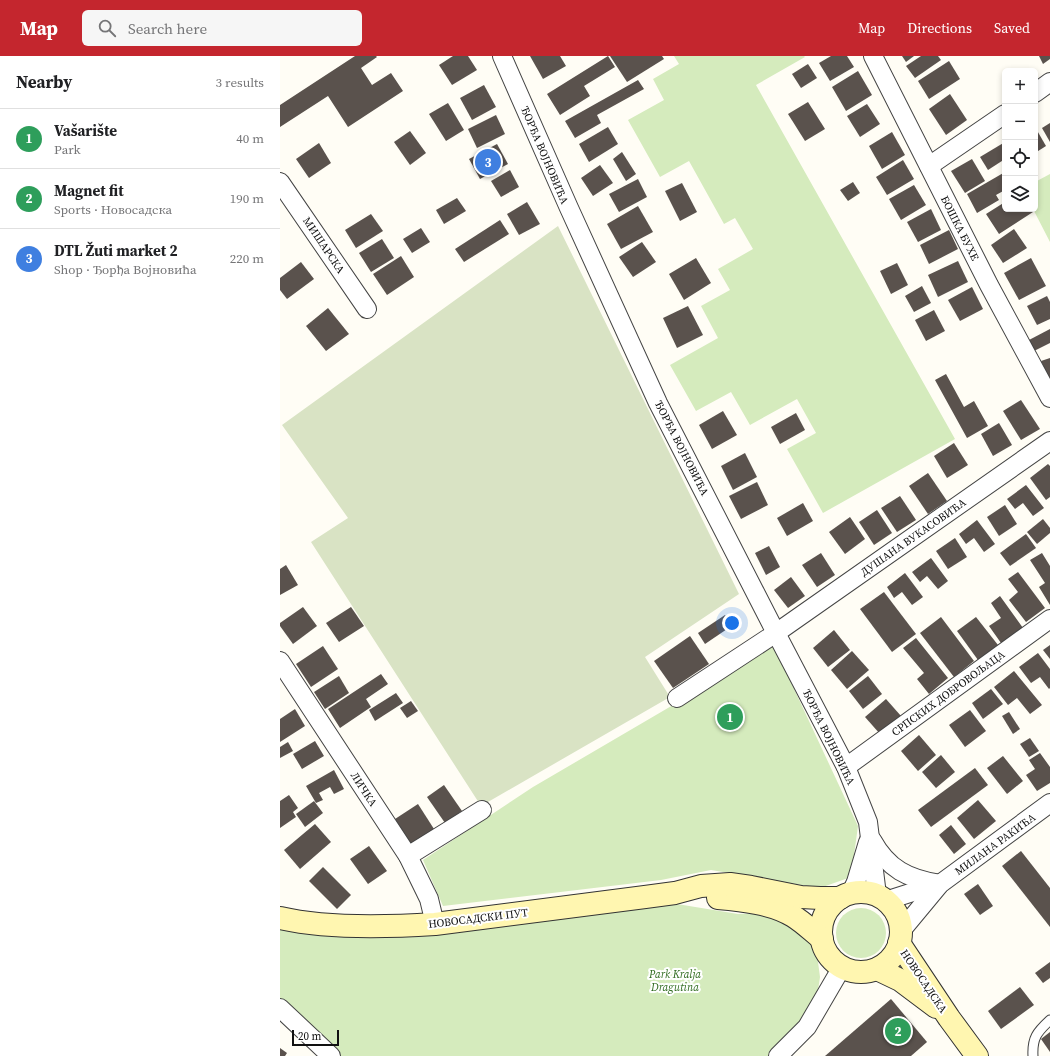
<!DOCTYPE html>
<html lang="en">
<head>
<meta charset="utf-8">
<style>
	:root { --surface:#fff; --page:#f6f6f6; --text:#202124; --muted:#757577; --line:#e0e0e0; --accent:#c4262e }
	body { margin:0; font-family:"Source Serif 4",serif; background:var(--page); color:var(--text) }
	.controls { position:absolute; right:12px; top:12px; display:grid; overflow:hidden; border-radius:6px; box-shadow:0 2px 6px #0003 }
	.controls button { width:36px; height:36px; display:grid; place-items:center; padding:0; border:0; border-bottom:1px solid var(--line); background:var(--surface); color:var(--text); font:20px sans-serif }
	.scale { position:absolute; left:12px; bottom:10px; width:47px; box-sizing:border-box; padding-left:4px; border:2px solid #111; border-top:0; font-size:11px; line-height:14px; white-space:nowrap; color:#111; -webkit-text-stroke:3px #fff; paint-order:stroke }
	.you { position:absolute; left:452px; top:567px; width:14px; height:14px; margin:-10px; border:3px solid #fff; border-radius:50%; background:#1a73e8; box-shadow:0 0 0 6px #1a73e833 }
	.badge { display:grid; place-items:center; width:26px; height:26px; border-radius:50%; background:var(--accent); color:#fff; font-size:13px; font-weight:700 }
	.pin { position:absolute; translate:-50% -50%; border:2px solid #fff; box-shadow:0 1px 4px #0006 }
	.list { margin:0; padding:0; list-style:none }
	h2 { display:flex; justify-content:space-between; align-items:center; height:52px; margin:0; padding:0 16px; font-size:17px }
	h2 small { font-size:13px; font-weight:400; color:var(--muted) }
	.list li { display:grid; grid-template-columns:26px 1fr auto; gap:12px; align-items:center; box-sizing:border-box; height:60px; padding:0 16px; border-top:1px solid var(--line) }
	.list b { display:block; font-size:15px; white-space:nowrap }
	.list p { margin:0; font-size:13px; white-space:nowrap; color:var(--muted) }
	.list em { font-size:13px; font-style:normal; color:var(--muted) }
	.icon { flex:none; width:22px; height:22px; fill:none; stroke:currentColor; stroke-width:2; stroke-linecap:round; stroke-linejoin:round }
	.map { position:relative; flex:none; width:770px; height:1000px; overflow:hidden }
	header { display:flex; align-items:center; gap:24px; box-sizing:border-box; height:56px; padding:0 20px; background:var(--accent); color:#fff }
	header strong { font-size:19px }
	nav { display:flex; gap:22px; margin-inline-start:auto; font-size:14px }
	.search { width:280px; height:36px; background:var(--page); display:flex; align-items:center; gap:10px; box-sizing:border-box; padding:0 14px; border-radius:6px; color:var(--muted); font-size:15px }
	main { display:flex }
	aside { flex:1; background:var(--surface) }
	.map>svg:first-child { display:block }
	.green { fill:#d5ebbd }
	.cemetery { fill:#d9e3c4 }
	.building { fill:#5a524d }
	.lines { fill:none; stroke-linecap:round; stroke-linejoin:round }
	.lane-casing { stroke:#444; stroke-width:11 }
	.street-casing { stroke:#444; stroke-width:20 }
	.secondary-casing { stroke:#333; stroke-width:24 }
	.lane { stroke:#fff; stroke-width:9 }
	.street { stroke:#fff; stroke-width:18 }
	.secondary { stroke:#fff6b0; stroke-width:22 }
	.labels { text-anchor:middle; stroke-width:4; stroke-linejoin:round; paint-order:stroke }
	.street-label { font-size:11px; fill:#111; stroke:#fff }
	.park-label { font-size:11px; font-style:italic; fill:#2f6b1f; stroke:#fff }
</style>
</head>
<body>
<header>
<strong>Map</strong>
<div class="search"><svg class="icon" aria-label="search" viewBox="0 0 24 24"><circle cx="10" cy="10" r="6"/><path d="M15 15l6 6"/></svg>Search here</div>
<nav><a>Map</a><a>Directions</a><a>Saved</a></nav>
</header>
<main>
<aside>
<h2>Nearby<small>3 results</small></h2>
<ul class="list">
<li><span class="badge" style="background:#2e9e5b">1</span><div><b>Vašarište</b><p>Park</p></div><em>40 m</em></li>
<li><span class="badge" style="background:#2e9e5b">2</span><div><b>Magnet fit</b><p>Sports · Новосадска</p></div><em>190 m</em></li>
<li><span class="badge" style="background:#3f7fe0">3</span><div><b>DTL Žuti market 2</b><p>Shop · Ђорђа Војновића</p></div><em>220 m</em></li>
</ul>
</aside>
<div class="map">
<svg width="770" height="1000" viewBox="0 0 770 1000">
	<rect width="100%" height="100%" fill="#fffdf5"/>
	<g class="green">
		<path d="M394,0H524L525,1L476,29L675,383L543,457L507,393L536,377L517,343L470,369L451,336L416,355L390,309L438,282L421,250L450,234L438,213L473,193L455,162L444,168L409,105L380,121L348,64L384,44L373,23L399,8Z"/>
		<path d="M770,118V186L753,153H755V126Z"/>
		<path d="M494,590L578,770L571,821L540,832L431,814L381,824L163,850L143,804L253,731Z"/>
		<path d="M397,848L458,858L485,857L523,879L533,889L538,906L540,921L537,941L498,1000H51L0,952V861H282Z"/>
		<circle cx="581" cy="877" r="25"/>
	</g>
	<path class="cemetery" d="M278,170L459,538L365,601L390,641L201,750L31,486L68,462L2,369Z"/>
	<g class="building">
		<path d="M75,0H96L97,1L81,12L92,29L111,17L123,35L68,71L48,40L0,71V49Z"/>
		<path d="M173,0H188L197,14L172,29L159,9Z"/>
		<path d="M250,0H280L286,10L263,23Z"/>
		<path d="M328,0L335,11L304,30L310,40L280,59L267,38Z"/>
		<path d="M330,0H382L384,3L347,26Z"/>
		<path d="M551,0H567L574,11L550,25L539,7Z"/>
		<path d="M622,0H634L626,6Z"/>
		<path d="M641,0H658L661,4L635,22L626,10Z"/>
		<path d="M759,0H770V3L763,8Z"/>
		<path d="M669,5L680,23L649,43L638,25Z"/>
		<path d="M528,8L537,22L521,32L512,18Z"/>
		<path d="M578,15L592,39L566,55L552,31Z"/>
		<path d="M358,24L364,33L317,59L321,67L295,82L285,65Z"/>
		<path d="M204,29L216,51L192,64L180,42Z"/>
		<path d="M670,38L687,64L666,79L649,53Z"/>
		<path d="M528,46L545,73L525,85L508,58Z"/>
		<path d="M168,47L184,74L166,85L149,58Z"/>
		<path d="M587,48L600,68L580,81L567,60Z"/>
		<path d="M216,59L225,78L197,92L188,73Z"/>
		<path d="M770,67V86L762,72Z"/>
		<path d="M328,71L338,88L309,106L299,88Z"/>
		<path d="M755,71L766,90L755,97Z"/>
		<path d="M130,75L146,97L130,109L114,86Z"/>
		<path d="M612,76L625,99L602,113L589,90Z"/>
		<path d="M725,86V103L708,114L700,101Z"/>
		<path d="M39,87L51,107L29,122L16,103Z"/>
		<path d="M217,88L228,108L200,123L189,103Z"/>
		<path d="M342,96L356,118L346,125L333,103Z"/>
		<path d="M692,103L705,125L685,137L671,115Z"/>
		<path d="M623,104L634,123L607,139L596,121Z"/>
		<path d="M320,109L333,127L313,140L301,122Z"/>
		<path d="M230,114L239,131L221,141L211,125Z"/>
		<path d="M725,116V134L716,139L719,144L697,157L687,138Z"/>
		<path d="M358,123L367,141L339,156L329,138Z"/>
		<path d="M573,126L580,137L568,145L560,134Z"/>
		<path d="M402,127L417,156L400,165L385,135Z"/>
		<path d="M634,129L646,149L621,164L609,143Z"/>
		<path d="M177,142L186,155L164,168L156,154Z"/>
		<path d="M247,146L260,168L239,179L227,158Z"/>
		<path d="M725,146V153H751L753,156L719,178L706,158Z"/>
		<path d="M358,150L373,176L341,193L327,168Z"/>
		<path d="M651,153L661,174L638,186L627,166Z"/>
		<path d="M91,158L103,175L76,192L65,174Z"/>
		<path d="M220,164L229,178L184,206L175,193Z"/>
		<path d="M141,172L150,186L132,197L123,183Z"/>
		<path d="M734,173L747,192L723,207L711,189Z"/>
		<path d="M669,174L678,193L649,208L640,189Z"/>
		<path d="M102,183L114,202L91,216L79,197Z"/>
		<path d="M362,186L376,206L353,221L339,201Z"/>
		<path d="M121,200L134,221L107,239L93,218Z"/>
		<path d="M416,202L431,227L404,244L389,218Z"/>
		<path d="M751,202L766,230L739,244L724,217Z"/>
		<path d="M678,205L688,226L658,241L648,219Z"/>
		<path d="M21,206L34,223L7,243L0,234V222Z"/>
		<path d="M617,207L628,229L611,238L600,215Z"/>
		<path d="M642,230L651,247L634,256L625,240Z"/>
		<path d="M692,231L703,253L680,265L668,244Z"/>
		<path d="M767,240L770,246V263L757,269L747,250Z"/>
		<path d="M408,250L423,279L397,292L383,262Z"/>
		<path d="M48,252L69,278L46,295L26,270Z"/>
		<path d="M654,254L665,275L646,285L635,264Z"/>
		<path d="M770,273V287L754,295L749,284Z"/>
		<path d="M770,302V324L761,305Z"/>
		<path d="M666,318L684,351L694,345L708,370L687,382L655,324Z"/>
		<path d="M741,344L760,373L741,384L723,355Z"/>
		<path d="M443,355L457,379L432,393L419,369Z"/>
		<path d="M516,357L525,374L500,388L491,371Z"/>
		<path d="M719,367L732,389L713,400L701,378Z"/>
		<path d="M674,387L688,409L667,422L654,400Z"/>
		<path d="M465,397L477,421L453,434L441,410Z"/>
		<path d="M768,408L770,410V441L766,444L750,422Z"/>
		<path d="M648,417L667,445L648,458L629,430Z"/>
		<path d="M477,426L488,449L461,463L449,440Z"/>
		<path d="M746,429L764,452L753,460L743,447L735,453L727,443Z"/>
		<path d="M620,440L636,464L617,476L601,452Z"/>
		<path d="M523,447L533,465L507,480L497,462Z"/>
		<path d="M725,449L737,468L719,480L707,461Z"/>
		<path d="M597,454L612,477L594,489L579,466Z"/>
		<path d="M570,461L585,483L565,498L549,476Z"/>
		<path d="M763,463L770,472V477L757,488L747,476Z"/>
		<path d="M697,464L715,488L704,496L694,482L686,488L679,478Z"/>
		<path d="M746,478L756,492L730,510L720,497Z"/>
		<path d="M675,482L687,501L668,513L656,495Z"/>
		<path d="M489,490L500,511L486,519L475,497Z"/>
		<path d="M541,497L555,519L537,531L522,509Z"/>
		<path d="M762,497L770,510V549L759,531L765,527L750,504Z"/>
		<path d="M651,502L668,525L658,533L647,520L640,526L632,516Z"/>
		<path d="M6,509L18,529L0,539V513Z"/>
		<path d="M738,516L765,552L746,566L729,544L738,536L728,523Z"/>
		<path d="M625,517L643,541L632,549L622,536L614,542L607,531Z"/>
		<path d="M511,521L525,540L508,552L494,534Z"/>
		<path d="M604,536L636,578L612,596L580,553Z"/>
		<path d="M720,540L743,572L721,587L709,570L721,562L711,547Z"/>
		<path d="M23,551L37,570L13,588L0,570V567Z"/>
		<path d="M71,551L84,570L59,586L46,567Z"/>
		<path d="M445,559L453,569L425,588L418,577Z"/>
		<path d="M661,561L694,605L674,621L640,577Z"/>
		<path d="M696,561L718,589L698,604L677,575Z"/>
		<path d="M554,574L570,594L548,611L533,592Z"/>
		<path d="M410,580L429,608L393,632L374,605Z"/>
		<path d="M636,582L668,622L649,638L637,623L644,617L623,592Z"/>
		<path d="M770,589V603L763,594Z"/>
		<path d="M43,590L58,613L31,631L16,608Z"/>
		<path d="M572,595L589,614L567,633L551,614Z"/>
		<path d="M758,597L770,613V632L769,633L760,621L751,627L739,611Z"/>
		<path d="M734,615L762,649L750,658L737,642L728,649L714,631Z"/>
		<path d="M101,618L108,628L86,643L91,651L60,672L48,653Z"/>
		<path d="M59,620L69,637L45,653L34,636Z"/>
		<path d="M588,620L602,638L583,653L569,635Z"/>
		<path d="M711,633L723,648L703,663L692,647Z"/>
		<path d="M116,637L123,647L95,665L89,654Z"/>
		<path d="M606,643L621,660L600,678L585,661Z"/>
		<path d="M131,645L138,655L127,662L120,652Z"/>
		<path d="M15,653L25,670L0,686V663Z"/>
		<path d="M690,654L706,675L685,691L669,669Z"/>
		<path d="M729,656L740,673L733,678L722,660Z"/>
		<path d="M639,679L656,699L638,715L621,695Z"/>
		<path d="M750,682L759,695L749,701L740,688Z"/>
		<path d="M35,685L44,700L22,713L13,698Z"/>
		<path d="M8,686L13,695L0,702V691Z"/>
		<path d="M760,697L770,711V727L757,735L746,719L755,713L749,704Z"/>
		<path d="M661,699L675,716L656,732L642,716Z"/>
		<path d="M723,700L743,725L727,738L707,712Z"/>
		<path d="M695,712L708,729L651,771L638,754Z"/>
		<path d="M54,714L64,733L54,738L50,731L39,737L43,744L36,747L26,730Z"/>
		<path d="M164,729L182,755L165,767L147,741Z"/>
		<path d="M9,739L18,752L13,756L16,761L0,772V745Z"/>
		<path d="M698,744L716,765L694,783L677,762Z"/>
		<path d="M34,745L43,757L25,771L16,758Z"/>
		<path d="M138,748L154,773L131,788L115,763Z"/>
		<path d="M35,768L51,786L20,813L4,794Z"/>
		<path d="M671,769L686,788L674,798L659,779Z"/>
		<path d="M89,790L107,815L88,828L70,803Z"/>
		<path d="M741,795L770,832V871L722,810Z"/>
		<path d="M43,811L71,839L57,853L29,825Z"/>
		<path d="M698,828L713,850L700,859L684,838Z"/>
		<path d="M770,906V922L763,927L755,917Z"/>
		<path d="M740,931L754,949L721,973L708,955Z"/>
		<path d="M611,943L647,986L631,1000H545Z"/>
		<path d="M770,976V996L761,983Z"/>
		<path d="M0,992L7,997L5,1000H0Z"/>
	</g>
	<g class="lines">
		<defs>
			<path id="lane" d="M753,1000C752,982 757,976 770,964"/>
			<g id="street">
				<path d="M222,0L289,152L378,347L496,577L566,711L588,766L597,839"/>
				<path d="M593,0L709,229L770,342"/>
				<path d="M755,37L770,26"/>
				<path d="M649,110L725,58"/>
				<path d="M0,126L87,253"/>
				<path d="M0,605L128,800L149,843L155,868"/>
				<path d="M397,642L496,577L770,385"/>
				<path d="M566,711L770,563"/>
				<path d="M592,784C608,813 628,823 660,828"/>
				<path d="M128,800L202,754"/>
				<path d="M571,837L576,826L588,786"/>
				<path d="M605,845L658,828"/>
				<path d="M621,875L660,828L770,747"/>
				<path d="M0,952L51,1000"/>
				<path d="M498,1000L527,971L562,911"/>
			</g>
			<g id="secondary">
				<circle cx="581" cy="876" r="40"/>
				<path d="M438,842C461,844 492,847 513,860C523,866 532,875 542,883"/>
				<path d="M0,862C46,873 108,871 155,868L365,841L395,837L421,830L450,828L471,831L521,841L540,842H560"/>
				<path d="M619,887L669,962L697,1000"/>
				<path d="M597,913L620,924L656,951"/>
			</g>
		</defs>
		<use href="#lane" class="lane-casing"/>
		<use href="#street" class="street-casing"/>
		<use href="#secondary" class="secondary-casing"/>
		<use href="#lane" class="lane"/>
		<use href="#street" class="street"/>
		<use href="#secondary" class="secondary"/>
	</g>
	<g class="labels">
		<g class="street-label">
			<text transform="translate(265 99) rotate(67)" y="4">ЂОРЂА ВОЈНОВИЋА</text>
			<text transform="translate(680 172) rotate(63)" y="4">БОШКА БУХЕ</text>
			<text transform="translate(44 189) rotate(56)" y="4">МИШАРСКА</text>
			<text transform="translate(402 392) rotate(63)" y="4">ЂОРЂА ВОЈНОВИЋА</text>
			<text transform="translate(633 481) rotate(-35)" y="4">ДУШАНА ВУКАСОВИЋА</text>
			<text transform="translate(668 637) rotate(-36)" y="4">СРПСКИХ ДОБРОВОЉАЦА</text>
			<text transform="translate(549 681) rotate(64)" y="4">ЂОРЂА ВОЈНОВИЋА</text>
			<text transform="translate(84 733) rotate(57)" y="4">ЛИЧКА</text>
			<text transform="translate(715 788) rotate(-36)" y="4">МИЛАНА РАКИЋА</text>
			<text transform="translate(198 862) rotate(-7)" y="4">НОВОСАДСКИ ПУТ</text>
			<text transform="translate(644 925) rotate(56)" y="4">НОВОСАДСКА</text>
		</g>
		<g class="park-label">
			<text x="395" y="922">Park Kralja<tspan x="395" dy="13">Dragutina</tspan></text>
		</g>
	</g>
</svg>
<div class="controls">
<button>+</button>
<button>−</button>
<button><svg class="icon" aria-label="locate" viewBox="0 0 24 24"><circle cx="12" cy="12" r="6"/><path d="M12 2v4M12 18v4M2 12h4M18 12h4"/></svg></button>
<button><svg class="icon" aria-label="layers" viewBox="0 0 24 24"><path d="M12 4l9 5-9 5-9-5zM3 14l9 5 9-5"/></svg></button>
</div>
<div class="scale">20 m</div>
<div class="you"></div>
<div class="pin badge" style="left:450px;top:661px;background:#2e9e5b">1</div>
<div class="pin badge" style="left:618px;top:975px;background:#2e9e5b">2</div>
<div class="pin badge" style="left:208px;top:106px;background:#3f7fe0">3</div>
</div>
</main>
</body>
</html>
